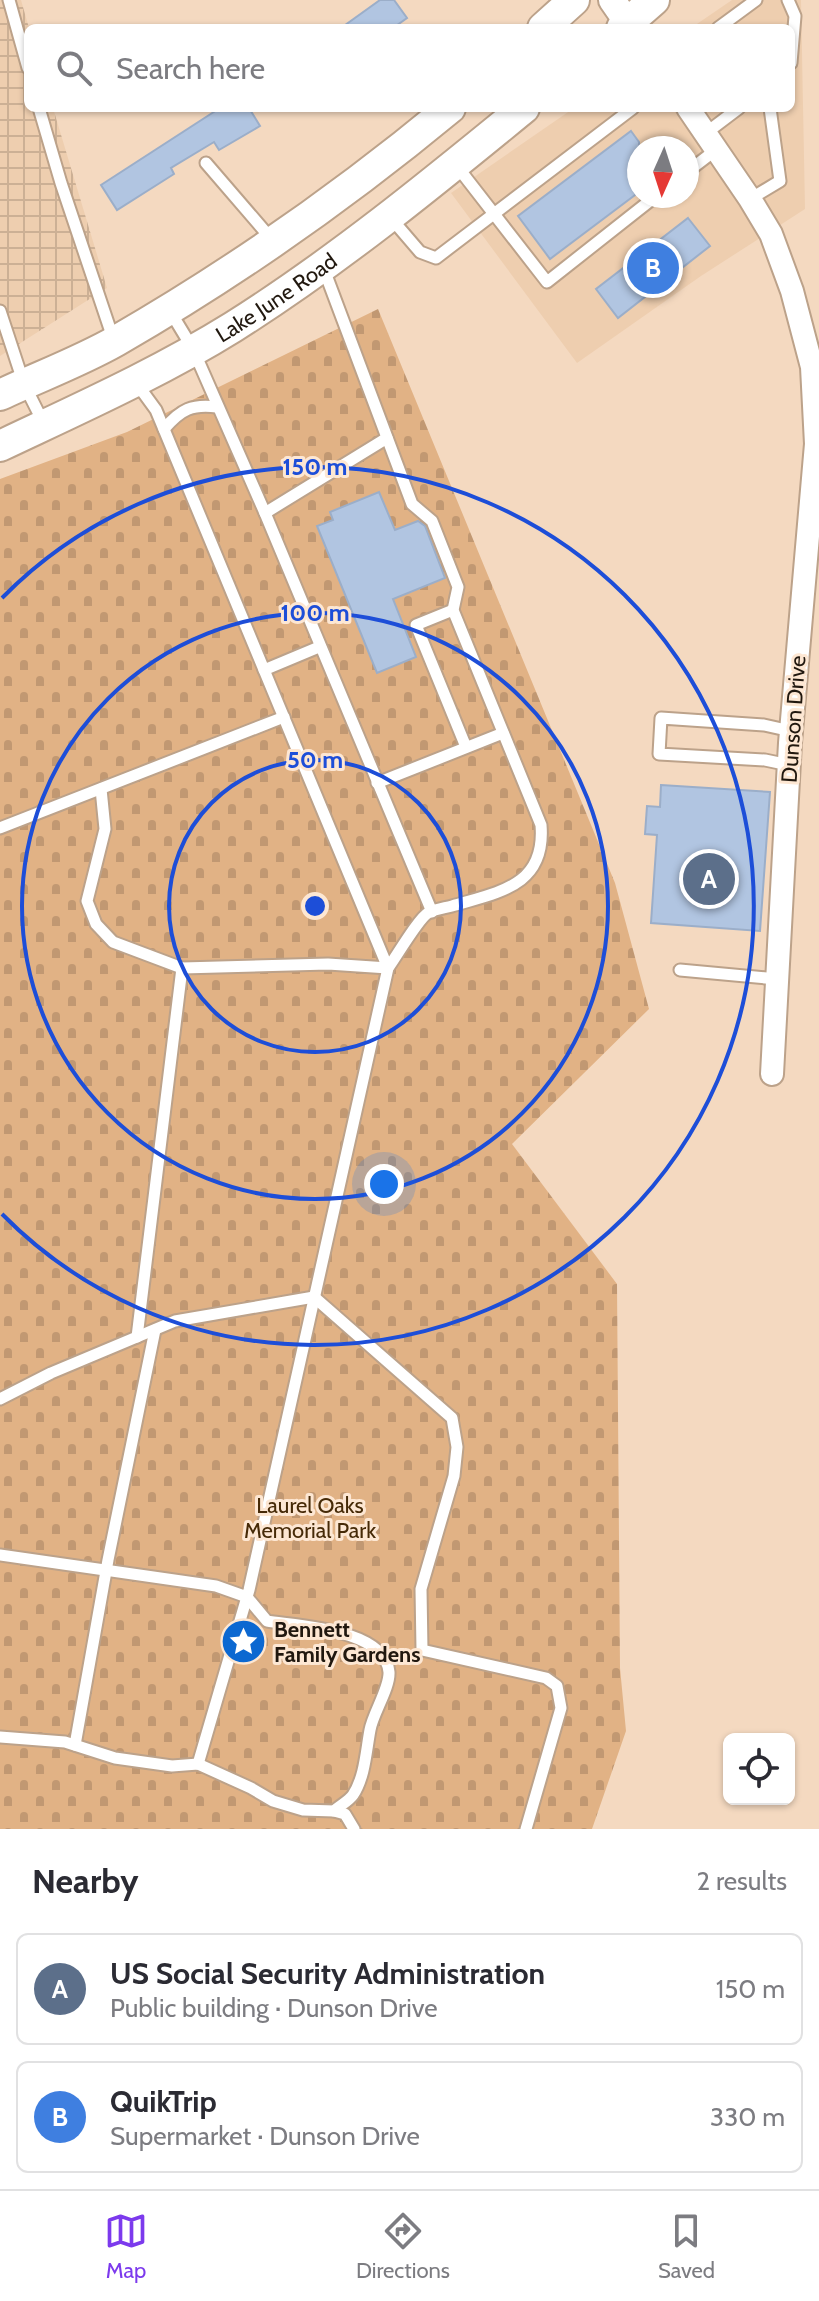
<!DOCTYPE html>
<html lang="en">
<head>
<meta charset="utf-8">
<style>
	:root { --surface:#fff; --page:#f2f2f3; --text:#2b2b33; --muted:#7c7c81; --line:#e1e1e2; --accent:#7c3aed }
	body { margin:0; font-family:Cabin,sans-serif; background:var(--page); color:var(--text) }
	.controls { position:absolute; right:24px; bottom:24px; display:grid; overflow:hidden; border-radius:12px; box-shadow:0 2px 6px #0004 }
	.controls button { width:72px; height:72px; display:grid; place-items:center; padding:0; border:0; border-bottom:2px solid var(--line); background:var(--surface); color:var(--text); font:40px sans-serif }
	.compass { position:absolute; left:627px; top:136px; width:72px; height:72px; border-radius:50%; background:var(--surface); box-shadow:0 2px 6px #0004; rotate:183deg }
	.you { position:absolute; left:384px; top:1184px; width:28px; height:28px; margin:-20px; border:6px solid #fff; border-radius:50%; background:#1a73e8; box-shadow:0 0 0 12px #1a73e833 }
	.badge { display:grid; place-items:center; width:52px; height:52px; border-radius:50%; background:var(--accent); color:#fff; font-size:26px; font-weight:700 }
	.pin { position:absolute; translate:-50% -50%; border:4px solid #fff; box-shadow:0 2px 8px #0006 }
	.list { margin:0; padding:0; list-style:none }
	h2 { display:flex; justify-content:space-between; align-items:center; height:104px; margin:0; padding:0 32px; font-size:34px }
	h2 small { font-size:26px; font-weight:400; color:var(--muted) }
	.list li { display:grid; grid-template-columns:52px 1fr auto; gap:24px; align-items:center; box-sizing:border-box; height:112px; margin:0 16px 16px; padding:0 16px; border:2px solid var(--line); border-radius:12px }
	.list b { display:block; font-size:30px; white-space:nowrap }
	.list p { margin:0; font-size:26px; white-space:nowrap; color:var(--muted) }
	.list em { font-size:26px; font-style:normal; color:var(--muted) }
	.icon { flex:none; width:44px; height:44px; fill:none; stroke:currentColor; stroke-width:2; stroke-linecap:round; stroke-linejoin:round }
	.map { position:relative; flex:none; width:819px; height:1829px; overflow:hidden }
	.search { position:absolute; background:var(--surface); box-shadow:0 2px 6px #0004; left:24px; right:24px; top:24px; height:88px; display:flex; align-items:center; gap:20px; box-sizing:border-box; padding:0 28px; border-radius:12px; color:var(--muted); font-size:30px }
	.sheet { height:360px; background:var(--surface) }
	nav { display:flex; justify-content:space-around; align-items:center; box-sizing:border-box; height:112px; border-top:2px solid var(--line); background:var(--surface); font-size:22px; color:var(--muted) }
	nav a { display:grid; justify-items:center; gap:4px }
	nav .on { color:var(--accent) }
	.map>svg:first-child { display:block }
	.built { fill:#eeceaf; fill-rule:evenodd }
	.industrial { fill:url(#industrial-grid) }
	.cemetery { fill:url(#cemetery-stones) }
	.building { fill:#b1c5e1; stroke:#9baec9; stroke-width:2 }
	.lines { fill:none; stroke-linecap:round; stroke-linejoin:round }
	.service-casing { stroke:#bca28a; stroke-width:15 }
	.minor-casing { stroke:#bca28a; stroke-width:26 }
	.tertiary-casing { stroke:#bca28a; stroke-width:30 }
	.secondary-casing { stroke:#bca28a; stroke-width:34 }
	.service { stroke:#fff; stroke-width:11 }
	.minor { stroke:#fff; stroke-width:22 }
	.tertiary { stroke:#fff; stroke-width:26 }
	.secondary { stroke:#fff; stroke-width:30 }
	.ring { fill:none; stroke:#1d4ed8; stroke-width:4 }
	.labels { text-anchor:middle; stroke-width:6; stroke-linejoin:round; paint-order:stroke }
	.street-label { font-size:22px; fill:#21180f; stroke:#fde7d3 }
	.park-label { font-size:22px; fill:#462a07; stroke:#fde7d3 }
	.poi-label { font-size:22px; font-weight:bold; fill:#21180f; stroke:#fde7d3; text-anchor:start }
	.centre { fill:#1d4ed8; stroke:#fde7d3; stroke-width:4 }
	.ring-label { font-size:24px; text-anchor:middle; font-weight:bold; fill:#1d4ed8; stroke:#fde7d3; stroke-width:6; stroke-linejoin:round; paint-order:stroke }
</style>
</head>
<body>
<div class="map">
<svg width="819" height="1829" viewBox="0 0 819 1829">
	<defs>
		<pattern id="industrial-grid" width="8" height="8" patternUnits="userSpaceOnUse" patternTransform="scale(2)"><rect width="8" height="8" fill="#eeceaf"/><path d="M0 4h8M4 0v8" fill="none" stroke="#ccb095"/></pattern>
		<pattern id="cemetery-stones" width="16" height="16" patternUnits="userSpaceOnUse" patternTransform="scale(2)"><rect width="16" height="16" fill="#e1b285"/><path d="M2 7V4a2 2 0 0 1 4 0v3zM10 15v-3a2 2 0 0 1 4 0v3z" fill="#c19872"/></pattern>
	</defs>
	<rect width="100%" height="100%" fill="#f4d9c0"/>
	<path class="built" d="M732,0H801L805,209L701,276L577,363L451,193L574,108H791V28H691ZM639,148H687V196H639Z"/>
	<path class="industrial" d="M0,0H21L29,28L28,108H53L107,288L0,356Z"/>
	<path class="cemetery" d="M378,309L615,883L649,1009L512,1144L617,1284L620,1668L626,1731L592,1829H0V479L127,432Z"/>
	<g class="building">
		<path d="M380,0H394L407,18L393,28H341Z"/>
		<path d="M220,108H249L260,126L219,150L214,142L171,168L174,174L117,210L101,185Z"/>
		<path d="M631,131L639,142V192L550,259L518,216Z"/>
		<path d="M688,218L710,246L618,318L596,289Z"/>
		<path d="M379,492L395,530L418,521L425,526L445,578L393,599L416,657L377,673L317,526L333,520L330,512Z"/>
		<path d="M661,785L770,792L760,931L651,923L657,835L645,834L647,806L660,807Z"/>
	</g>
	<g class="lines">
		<defs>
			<g id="service">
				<path d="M9,0L28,68"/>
				<path d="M788,0L795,16L791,63"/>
				<path d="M718,28L756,0"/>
				<path d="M39,108L61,183L114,341"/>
				<path d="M706,133L739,108"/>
				<path d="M206,163L274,242"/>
				<path d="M456,165L547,282L656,196"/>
				<path d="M687,172L717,149"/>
				<path d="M750,199L780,181L770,108"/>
				<path d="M390,217L420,252L436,258L633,108"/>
				<path d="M0,311L24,384L44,424"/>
				<path d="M170,311L193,349L265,513L432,912"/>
				<path d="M137,384L156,410L388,968L328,964L182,968"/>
				<path d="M164,429C181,409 192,404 217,407"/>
				<path d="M265,513L387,438"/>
				<path d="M453,610L416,625L466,747"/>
				<path d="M264,670L319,647"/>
				<path d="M789,765L765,760L659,754L661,718L764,725L791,731"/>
				<path d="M377,783L503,733"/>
				<path d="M101,789L105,829L87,901L96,924L113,942L182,968L137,1337"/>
				<path d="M0,828L284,717"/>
				<path d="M680,970L777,979"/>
				<path d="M314,1297L452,1418L457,1447L454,1476L421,1589L422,1650L546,1678L557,1686L561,1708L526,1829"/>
				<path d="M0,1399L51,1373L175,1321L314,1297"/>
				<path d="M0,1555L216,1586L247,1597L267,1621C299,1626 385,1629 389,1672C390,1688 373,1713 370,1730C366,1751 365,1777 353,1795C349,1801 339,1806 334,1811"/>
				<path d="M0,1737L65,1742L115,1758L172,1766L198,1764L251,1788L273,1801L303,1810L334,1811L345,1814L354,1829"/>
				<path d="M75,1745L108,1560L155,1330"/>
				<path d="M198,1764L249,1590L388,968C396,957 419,918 428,913C435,909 445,908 452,906C499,892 546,886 541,825L453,610L458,587L432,521L412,504L323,267"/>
			</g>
			<path id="minor" d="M688,108L750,199L771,234L792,291L812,367L816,444L790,743L772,1074"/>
			<path id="tertiary" d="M612,0L628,23"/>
			<g id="secondary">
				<path d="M543,28L574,0"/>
				<path d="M622,28L654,0"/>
				<path d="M0,395C38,377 79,362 116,341C234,273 345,195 450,108"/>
				<path id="s1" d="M0,446C78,409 159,373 233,327C336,262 430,185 524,108"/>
			</g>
		</defs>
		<use href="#service" class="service-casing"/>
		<use href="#minor" class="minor-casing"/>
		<use href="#tertiary" class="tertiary-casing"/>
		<use href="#secondary" class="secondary-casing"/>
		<use href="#service" class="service"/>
		<use href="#minor" class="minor"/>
		<use href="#tertiary" class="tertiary"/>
		<use href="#secondary" class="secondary"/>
	</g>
	<g class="ring">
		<circle cx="315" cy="906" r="146"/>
		<circle cx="315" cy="906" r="293"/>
		<path d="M2 598A439 439 0 1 1 2 1214"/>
	</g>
	<defs>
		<symbol id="sight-disc" viewBox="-11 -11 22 22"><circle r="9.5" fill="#0c68d1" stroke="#fde7d3"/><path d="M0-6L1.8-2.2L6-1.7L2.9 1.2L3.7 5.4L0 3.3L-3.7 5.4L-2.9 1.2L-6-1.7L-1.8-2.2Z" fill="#fff"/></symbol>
	</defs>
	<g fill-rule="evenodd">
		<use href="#sight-disc" x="218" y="1616" width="51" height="51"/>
	</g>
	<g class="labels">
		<g class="street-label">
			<text dy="8" stroke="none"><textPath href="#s1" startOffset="314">Lake June Road</textPath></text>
			<text transform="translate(793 719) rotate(-86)" y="8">Dunson Drive</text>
		</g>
		<g class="park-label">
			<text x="310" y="1513">Laurel Oaks<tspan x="310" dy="25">Memorial Park</tspan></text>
		</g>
		<g class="poi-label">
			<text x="274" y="1637">Bennett<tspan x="274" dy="25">Family Gardens</tspan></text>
		</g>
	</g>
	<circle cx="315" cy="906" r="12" class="centre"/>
	<g class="ring-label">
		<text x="315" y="475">150 m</text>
		<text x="315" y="621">100 m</text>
		<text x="315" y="768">50 m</text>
	</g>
</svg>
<div class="controls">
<button><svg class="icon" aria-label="locate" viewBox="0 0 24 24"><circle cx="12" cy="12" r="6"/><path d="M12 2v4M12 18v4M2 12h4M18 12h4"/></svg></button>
</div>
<svg class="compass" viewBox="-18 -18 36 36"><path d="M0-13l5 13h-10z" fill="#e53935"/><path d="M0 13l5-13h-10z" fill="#7c7c81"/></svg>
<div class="you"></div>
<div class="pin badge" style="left:709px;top:879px;background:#5c6f8a">A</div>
<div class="pin badge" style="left:653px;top:268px;background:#3f7fe0">B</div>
<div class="search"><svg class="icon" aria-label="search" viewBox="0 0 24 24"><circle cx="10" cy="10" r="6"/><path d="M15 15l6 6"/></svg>Search here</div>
</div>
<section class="sheet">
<h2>Nearby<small>2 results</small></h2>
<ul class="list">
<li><span class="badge" style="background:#5c6f8a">A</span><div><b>US Social Security Administration</b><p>Public building · Dunson Drive</p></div><em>150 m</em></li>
<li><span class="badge" style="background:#3f7fe0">B</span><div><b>QuikTrip</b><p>Supermarket · Dunson Drive</p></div><em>330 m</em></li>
</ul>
</section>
<nav>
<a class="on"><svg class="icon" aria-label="map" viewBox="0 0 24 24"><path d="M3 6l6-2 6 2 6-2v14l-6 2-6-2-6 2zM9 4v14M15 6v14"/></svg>Map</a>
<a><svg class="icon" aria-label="directions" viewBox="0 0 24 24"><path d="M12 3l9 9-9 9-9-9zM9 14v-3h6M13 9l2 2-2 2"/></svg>Directions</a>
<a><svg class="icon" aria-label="saved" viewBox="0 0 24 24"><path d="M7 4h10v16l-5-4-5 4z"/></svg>Saved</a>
</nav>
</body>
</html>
